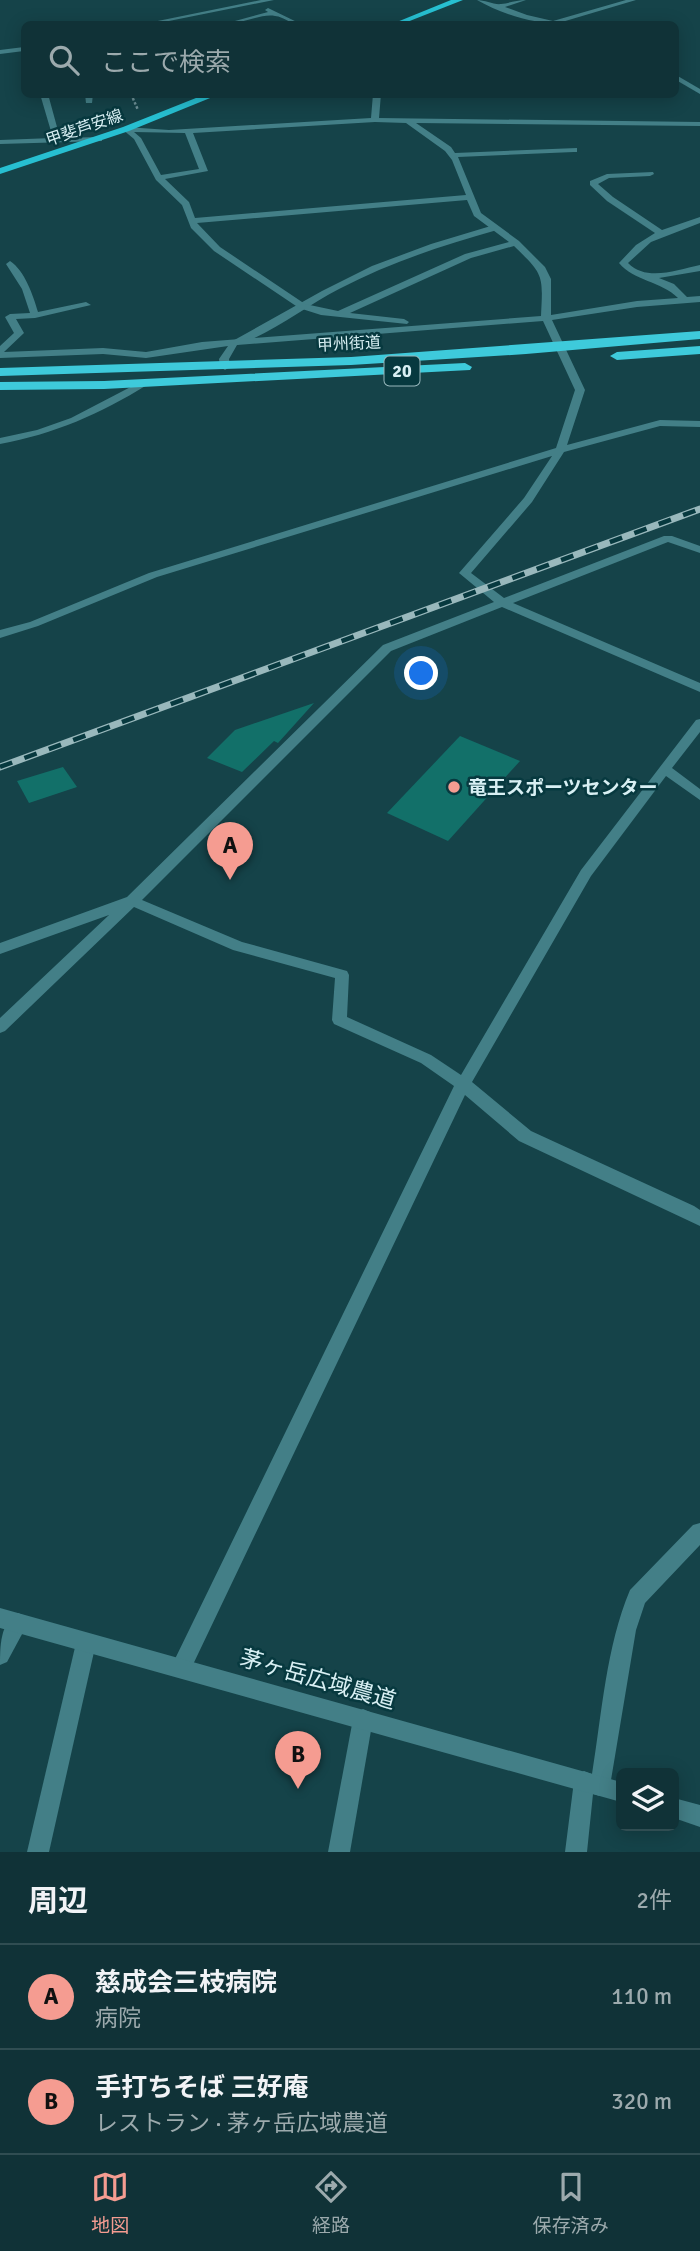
<!DOCTYPE html>
<html lang="ja">
<head>
<meta charset="utf-8">
<style>
	:root { --surface:#103237; --page:#1e3e42; --text:#f1f3f6; --muted:#9caaad; --line:#304d52; --accent:#f59c91 }
	body { margin:0; font-family:Signika,"Noto Sans JP",sans-serif; background:var(--page); color:var(--text) }
	.controls { position:absolute; right:21px; bottom:21px; display:grid; overflow:hidden; border-radius:10px; box-shadow:0 4px 18px #0003 }
	.controls button { width:63px; height:63px; display:grid; place-items:center; padding:0; border:0; border-bottom:2px solid var(--line); background:var(--surface); color:var(--text); font:35px sans-serif }
	.you { position:absolute; left:422px; top:674px; width:24px; height:24px; margin:-18px; border:5px solid #fff; border-radius:50%; background:#1a73e8; box-shadow:0 0 0 10px #1a73e833 }
	.badge { display:grid; place-items:center; width:46px; height:46px; border-radius:50%; background:var(--accent); color:#111; font-size:23px; font-weight:700 }
	.pin { position:absolute; translate:-50% -58px; filter:drop-shadow(0 2px 4px #0008) }
	.pin::after { content:''; position:absolute; top:37px; width:24px; height:21px; background:inherit; clip-path:polygon(0 0,100% 0,50% 100%) }
	.list { margin:0; padding:0; list-style:none }
	h2 { display:flex; justify-content:space-between; align-items:center; height:91px; margin:0; padding:0 28px; font-size:30px }
	h2 small { font-size:23px; font-weight:400; color:var(--muted) }
	.list li { display:grid; grid-template-columns:46px 1fr auto; gap:21px; align-items:center; box-sizing:border-box; height:105px; padding:0 28px; border-top:2px solid var(--line) }
	.list b { display:block; font-size:26px; white-space:nowrap }
	.list p { margin:0; font-size:23px; white-space:nowrap; color:var(--muted) }
	.list em { font-size:23px; font-style:normal; color:var(--muted) }
	.icon { flex:none; width:38px; height:38px; fill:none; stroke:currentColor; stroke-width:2; stroke-linecap:round; stroke-linejoin:round }
	.map { position:relative; flex:none; width:700px; height:1852px; overflow:hidden }
	.search { position:absolute; background:var(--surface); box-shadow:0 4px 18px #0003; left:21px; right:21px; top:21px; height:77px; display:flex; align-items:center; gap:18px; box-sizing:border-box; padding:0 24px; border-radius:10px; color:var(--muted); font-size:26px }
	.sheet { height:301px; background:var(--surface) }
	nav { display:flex; justify-content:space-around; align-items:center; box-sizing:border-box; height:98px; border-top:2px solid var(--line); background:var(--surface); font-size:19px; color:var(--muted) }
	nav a { display:grid; justify-items:center; gap:4px }
	nav .on { color:var(--accent) }
	.map>svg:first-child { display:block }
	.building { fill:#127069 }
	.lines { fill:none; stroke-linecap:round; stroke-linejoin:round }
	.path { stroke:#6e9197; stroke-width:2.5; stroke-dasharray:2.5 2; stroke-linecap:butt }
	.service { fill:#437f87; fill-rule:evenodd }
	.minor { fill:#437f87; fill-rule:evenodd }
	.tertiary { fill:#437f87; fill-rule:evenodd }
	.primary { fill:#27bfd1; fill-rule:evenodd }
	.trunk { fill:#3ecadb; fill-rule:evenodd }
	.rail-casing { stroke:#99b8bc; stroke-width:7 }
	.rail { stroke:#07393f; stroke-width:4.5; stroke-dasharray:13; stroke-linecap:butt }
	.poi-dot { fill:#f59c91; stroke:#07393f; stroke-width:2.5 }
	.labels { text-anchor:middle; stroke-width:5; stroke-linejoin:round; paint-order:stroke }
	.far-street-label { font-size:16px; fill:#d8eff3; stroke:#07393f }
	.shield { fill:#07393f; stroke:#99b8bd; stroke-width:2 }
	.shield-label { font-size:18px; font-weight:bold; fill:#d8eff3 }
	.poi-label { font-size:19px; font-weight:bold; fill:#d8eff3; stroke:#07393f; text-anchor:start }
	.near-street-label { font-size:23px; fill:#d8eff3; stroke:#07393f }
</style>
</head>
<body>
<div class="map">
<svg width="700" height="1852" viewBox="0 0 700 1852">
	<rect width="100%" height="100%" fill="#154349"/>
	<g class="building">
		<path d="M314,703L278,743L274,741L242,772L207,758L235,730Z"/>
		<path d="M460,736L520,761L448,841L387,813Z"/>
		<path d="M63,767L77,787L29,803L17,781Z"/>
	</g>
	<g class="lines">
		<path class="path" d="M131,94L138,110"/>
		<path class="service" d="M494,225L497,226V230C443,245 389,263 339,289C304,307 272,334 234,346L229,343L322,291L372,266L431,244Z"/>
		<g class="minor">
			<path d="M261,0H274L154,24H143Z"/>
			<path d="M477,0C485,0 494,5 501,4C510,3 517,0 526,0L505,7L527,15L553,21L626,0H636L562,22L563,24C535,24 501,14 477,0Z"/>
			<path d="M268,8L301,24C291,25 285,17 275,16C261,13 240,25 224,24L268,12L265,10Z"/>
			<path d="M24,47V51L0,54V50Z"/>
			<path d="M676,75L700,89V94L676,80Z"/>
			<path d="M40,94H48L60,138L99,137H102V141L0,144V140L53,138Z"/>
			<path d="M85,94H93L92,103H86Z"/>
			<path d="M373,94H381L379,118L700,122V126L416,123L451,147L455,153L577,148V152H574L458,157L481,213L519,241L545,267L551,279V315L637,301L678,298C661,281 634,281 619,263L636,245L655,233L607,201L590,185V181L607,174L653,172L654,174L650,176L609,178L598,184L613,197L662,230L700,217V223L651,242L628,263C647,282 676,270 700,265V271L659,278L674,284L687,297L700,296V302L637,307L552,320L585,390L567,445L660,420L700,421V427L660,426L564,452L532,502L471,573L504,598L664,536H672L700,546V553L668,542L513,603L700,683V692L502,607L391,651L142,900L242,942L347,971L349,975L347,1017L431,1055L461,1075L581,870L696,720L700,719V732L672,768L700,789V800L666,776L591,876L472,1082L531,1131L694,1206L700,1210V1226L519,1141L465,1095L188,1675L181,1678L174,1675L171,1668L174,1661L454,1086L421,1063L334,1024L332,1020L335,978L233,950L134,907L5,1031L0,1033V1018L109,915L0,954V943L127,897L383,645L494,602L459,573L524,498L552,456L157,577L38,626L0,638V630L30,622L149,573L556,448L575,390L543,321L237,345L229,359L230,367L225,370L220,367L219,359L228,346L146,358L103,354L0,358V346L14,333L5,317L10,314L30,313L22,289L6,264L10,261C25,271 33,295 38,312L86,302L91,305L35,318L16,319L24,333L4,352L103,348L146,352L202,342L541,316C543,275 544,275 514,246L471,258L350,313L404,319L409,322L407,324L321,315L299,308L214,251L191,228L182,205L156,180L134,139L122,129L126,127L169,130L371,118ZM375,122L406,123L445,151L452,160L466,195L195,218L189,202L165,179L208,171L193,133ZM134,132L185,133L199,169L161,175L141,138ZM467,200L474,216L509,242L465,254L338,311L305,304L220,247L197,223Z"/>
			<path d="M144,380L149,383L147,385C100,414 54,434 0,444V438L37,430L71,418Z"/>
			<path d="M700,1523V1545L645,1603L636,1630L610,1786L607,1793L600,1796L593,1794L587,1852H565L574,1781L577,1774L584,1771L592,1774C602,1713 606,1647 630,1590L693,1525Z"/>
			<path d="M18,1613L25,1616L28,1623L7,1662L0,1665C0,1647 0,1622 18,1613Z"/>
			<path d="M86,1633L93,1636L96,1643L49,1852H27L76,1643L79,1636Z"/>
			<path d="M363,1709L370,1712L373,1719L350,1852H328L353,1719L356,1712Z"/>
		</g>
		<g class="tertiary">
			<path d="M0,1608L621,1782V1802L0,1628Z"/>
			<path d="M674,1798L700,1805V1827L674,1818Z"/>
		</g>
		<g class="primary">
			<path d="M451,0H463L402,24H392Z"/>
			<path d="M206,94H220L129,131L0,174V168L123,127Z"/>
		</g>
		<g class="trunk">
			<path d="M700,331V339L526,354L351,365L0,376V368L351,357Z"/>
			<path d="M700,346V354L617,360L610,356L617,352Z"/>
			<path d="M465,363L472,367L470,370L104,389L0,390V382L104,381Z"/>
		</g>
		<defs>
			<path id="rail" d="M0,767L700,509"/>
		</defs>
		<use href="#rail" class="rail-casing"/>
		<use href="#rail" class="rail"/>
	</g>
	<circle class="poi-dot" cx="454" cy="787" r="7"/>
	<g class="labels">
		<g class="far-street-label">
			<text transform="translate(84 127) rotate(-19)" y="6">甲斐芦安線</text>
			<text transform="translate(349 343) rotate(-3)" y="6">甲州街道</text>
		</g>
		<rect class="shield" x="384.5" y="356.5" width="35" height="29" rx="5"/>
		<g class="shield-label">
			<text x="402" y="377">20</text>
		</g>
		<g class="poi-label">
			<text x="468" y="794">竜王スポーツセンター</text>
		</g>
		<g class="near-street-label">
			<text transform="translate(318 1679) rotate(16)" y="8">茅ヶ岳広域農道</text>
		</g>
	</g>
</svg>
<div class="controls">
<button><svg class="icon" aria-label="layers" viewBox="0 0 24 24"><path d="M12 4l9 5-9 5-9-5zM3 14l9 5 9-5"/></svg></button>
</div>
<div class="you"></div>
<div class="pin badge" style="left:230px;top:880px">A</div>
<div class="pin badge" style="left:298px;top:1789px">B</div>
<div class="search"><svg class="icon" aria-label="search" viewBox="0 0 24 24"><circle cx="10" cy="10" r="6"/><path d="M15 15l6 6"/></svg>ここで検索</div>
</div>
<section class="sheet">
<h2>周辺<small>2件</small></h2>
<ul class="list">
<li><span class="badge">A</span><div><b>慈成会三枝病院</b><p>病院</p></div><em>110 m</em></li>
<li><span class="badge">B</span><div><b>手打ちそば 三好庵</b><p>レストラン · 茅ヶ岳広域農道</p></div><em>320 m</em></li>
</ul>
</section>
<nav>
<a class="on"><svg class="icon" aria-label="map" viewBox="0 0 24 24"><path d="M3 6l6-2 6 2 6-2v14l-6 2-6-2-6 2zM9 4v14M15 6v14"/></svg>地図</a>
<a><svg class="icon" aria-label="directions" viewBox="0 0 24 24"><path d="M12 3l9 9-9 9-9-9zM9 14v-3h6M13 9l2 2-2 2"/></svg>経路</a>
<a><svg class="icon" aria-label="saved" viewBox="0 0 24 24"><path d="M7 4h10v16l-5-4-5 4z"/></svg>保存済み</a>
</nav>
</body>
</html>
